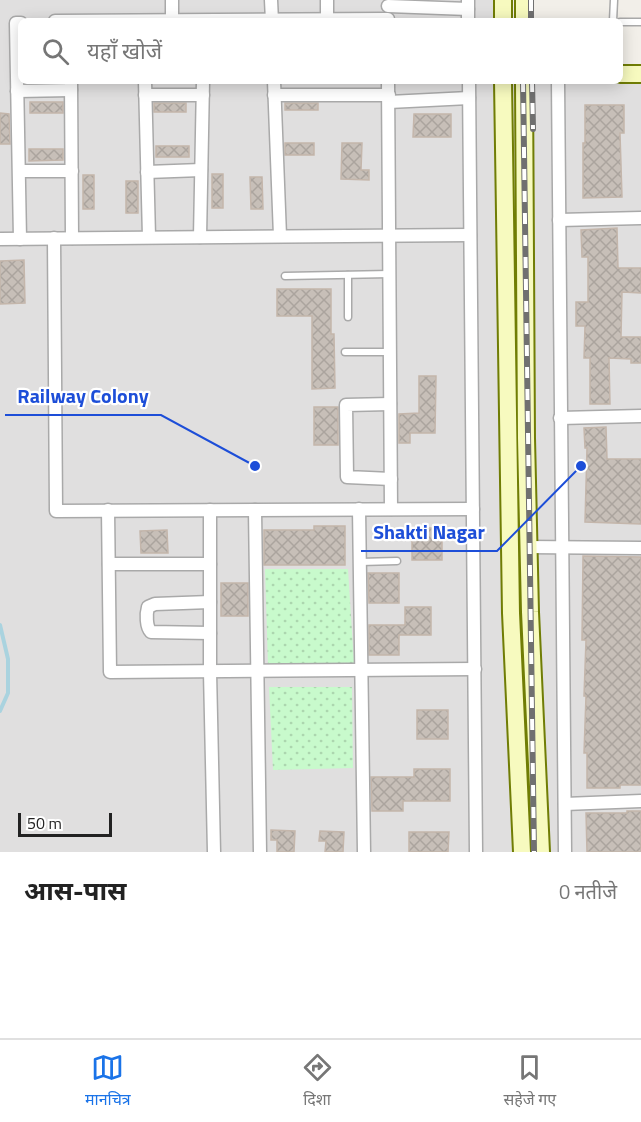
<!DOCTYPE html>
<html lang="hi">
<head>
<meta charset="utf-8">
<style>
	:root { --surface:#fff; --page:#f6f6f6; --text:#222; --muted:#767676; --line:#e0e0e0; --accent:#1a73e8 }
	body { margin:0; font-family:"Titillium Web","Noto Sans Devanagari",sans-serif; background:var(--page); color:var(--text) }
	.scale { position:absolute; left:18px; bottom:15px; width:94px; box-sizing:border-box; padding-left:6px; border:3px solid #222; border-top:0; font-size:16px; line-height:21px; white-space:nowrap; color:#222; -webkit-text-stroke:4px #fff; paint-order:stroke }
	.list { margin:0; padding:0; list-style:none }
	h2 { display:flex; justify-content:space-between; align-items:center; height:78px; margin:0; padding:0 24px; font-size:26px }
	h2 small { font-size:20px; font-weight:400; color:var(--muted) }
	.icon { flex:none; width:33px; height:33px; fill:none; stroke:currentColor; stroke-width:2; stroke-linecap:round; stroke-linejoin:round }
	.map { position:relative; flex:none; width:641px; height:852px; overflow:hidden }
	.search { position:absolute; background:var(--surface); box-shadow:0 3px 15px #0003; left:18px; right:18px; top:18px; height:66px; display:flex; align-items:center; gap:15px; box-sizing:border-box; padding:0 21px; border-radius:9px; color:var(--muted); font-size:22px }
	.sheet { height:186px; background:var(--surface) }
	nav { display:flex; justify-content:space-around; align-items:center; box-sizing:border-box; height:84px; border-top:2px solid var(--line); background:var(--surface); font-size:16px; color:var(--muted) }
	nav a { display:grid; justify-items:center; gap:3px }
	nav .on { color:var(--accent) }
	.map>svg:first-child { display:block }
	.residential { fill:#e0dfdf }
	.park { fill:url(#park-dots) }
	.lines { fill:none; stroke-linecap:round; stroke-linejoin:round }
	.stream { stroke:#aad3df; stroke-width:4 }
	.building { fill:url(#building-cross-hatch); stroke:#c4b6ab; stroke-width:1.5 }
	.lane-casing { stroke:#a9a9a9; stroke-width:9 }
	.street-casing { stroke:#a9a9a9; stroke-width:15 }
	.secondary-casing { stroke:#707d05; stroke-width:20 }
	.lane { stroke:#fff; stroke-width:6 }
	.street { stroke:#fff; stroke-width:12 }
	.secondary { stroke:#f7fabf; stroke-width:16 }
	.rail-casing { stroke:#707070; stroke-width:6 }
	.rail { stroke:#fff; stroke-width:4; stroke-dasharray:11; stroke-linecap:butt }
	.leader { fill:none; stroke:#1d4ed8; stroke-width:2 }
	.callout-dot { fill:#1d4ed8; stroke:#fff; stroke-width:2 }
	.callout-label { font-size:20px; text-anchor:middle; font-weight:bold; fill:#1d4ed8; stroke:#fff; stroke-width:4.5; stroke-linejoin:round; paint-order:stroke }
</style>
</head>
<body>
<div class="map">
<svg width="641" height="852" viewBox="0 0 641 852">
	<defs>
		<pattern id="park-dots" width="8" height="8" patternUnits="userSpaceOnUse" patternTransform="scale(1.5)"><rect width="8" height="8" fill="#c8facc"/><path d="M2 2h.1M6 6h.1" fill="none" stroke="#acd6af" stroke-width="1.8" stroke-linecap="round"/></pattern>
		<pattern id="building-cross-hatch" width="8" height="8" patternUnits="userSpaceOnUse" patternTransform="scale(1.5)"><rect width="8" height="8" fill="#c7bfb8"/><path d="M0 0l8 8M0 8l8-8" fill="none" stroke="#aba49e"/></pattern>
	</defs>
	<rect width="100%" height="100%" fill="#f2efe9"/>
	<path class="residential" d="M0,0H505V21H21V81H620L641,76V852H537L508,191L514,852H0Z"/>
	<g class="park">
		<path d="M265,569H348L354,664L268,666Z"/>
		<path d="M269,687H352L353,768L273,770Z"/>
	</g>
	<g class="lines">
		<path class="stream" d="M0,625L8,659V693L0,711"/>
	</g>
	<g class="building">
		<rect x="30" y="102" width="33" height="11"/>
		<rect x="154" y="103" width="32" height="9"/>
		<rect x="285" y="103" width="33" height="7"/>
		<path d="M585,105H624V133H620L622,197L583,198V143H585Z"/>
		<path d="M0,113L9,114L10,144H0Z"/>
		<path d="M414,114H451V137H413Z"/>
		<rect x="285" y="143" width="29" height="12"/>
		<path d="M342,143H362L361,170H369V180L341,179Z"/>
		<rect x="156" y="146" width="33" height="11"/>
		<path d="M29,149H63V160L29,161Z"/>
		<rect x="212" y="174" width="11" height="34"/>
		<rect x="83" y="175" width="11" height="34"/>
		<path d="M250,177H262L263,209H251Z"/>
		<rect x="126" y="181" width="12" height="32"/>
		<path d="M617,228L618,268H641V293L622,292L621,337H641V363H631V359L609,358L610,404H590V358H584L585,326H576V302H588V257H582L581,230Z"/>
		<path d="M24,260L25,303L0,304V261Z"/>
		<path d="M277,289H331V334H334L335,388L312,389V316H277Z"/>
		<path d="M419,376H436L435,433H410V443H399V414L419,413Z"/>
		<rect x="314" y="407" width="24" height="38"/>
		<path d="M606,427L607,459H641V524L585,522L587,448H585L584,428Z"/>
		<path d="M314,526H345V565H264V530H314Z"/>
		<rect x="412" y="528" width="30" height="32"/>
		<path d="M167,530L168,553H141L140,531Z"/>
		<path d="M583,556L641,557V785H620V788H587V753H584L586,696H584L586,640H582Z"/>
		<path d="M368,573H399V603H369Z"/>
		<rect x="221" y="583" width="27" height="33"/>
		<path d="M405,607H431V635H399V655H369V625H405Z"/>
		<rect x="417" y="710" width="31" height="29"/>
		<path d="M414,769H450V801H403V811H372L371,777H414Z"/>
		<path d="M627,811H641V852H587L586,813H627Z"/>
		<path d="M271,830L295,831L294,852H277V840H271Z"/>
		<path d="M320,831L344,832L343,852H325L326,841H319Z"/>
		<path d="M409,832H449L448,852H409Z"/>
	</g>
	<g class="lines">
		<defs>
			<g id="lane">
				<path d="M613,21L614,0"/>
				<path d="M620,22H641"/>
				<path d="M348,275V317"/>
				<path d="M285,276L390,274"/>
				<path d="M345,352H390"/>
				<path d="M360,562L397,561"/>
			</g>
			<g id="street">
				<path d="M172,0V20"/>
				<path d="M271,0L272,21"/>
				<path d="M468,0V21"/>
				<path d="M388,6L468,9"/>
				<path d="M327,19V0"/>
				<path d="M55,21L388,19"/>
				<path d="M71,81L72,238"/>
				<path d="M145,81L149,237"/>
				<path d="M274,81L280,236"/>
				<path d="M388,81L391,509"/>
				<path d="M469,81L476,852"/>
				<path d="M558,81L565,852"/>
				<path d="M17,91L71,90"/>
				<path d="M145,95H203"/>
				<path d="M274,95H389"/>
				<path d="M389,102L469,98"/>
				<path d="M20,171H72"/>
				<path d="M147,172L201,170"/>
				<path d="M559,220L641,218"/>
				<path d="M200,237L203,81"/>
				<path d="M54,238L56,511L473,509"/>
				<path d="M0,239L470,235"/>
				<path d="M20,239L16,23H21"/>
				<path d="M390,404L346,405L347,477L391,479"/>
				<path d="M560,418L641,416"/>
				<path d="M359,509L364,852"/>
				<path d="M108,510L110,672L475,669"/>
				<path d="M210,510V672L214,852"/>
				<path d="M255,510L260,852"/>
				<path d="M528,547L641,548"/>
				<path d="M109,564H210"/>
				<path d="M210,633L151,632C146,627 146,614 148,607L155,604L210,602"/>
				<path d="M565,804L641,801"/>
			</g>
			<g id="secondary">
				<path d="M503,0V21"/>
				<path d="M524,0V21"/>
				<path d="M620,74H641"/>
				<path d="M503,81L511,613L522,852"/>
				<path d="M524,81L526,438L530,612L541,852"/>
			</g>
		</defs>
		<use href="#lane" class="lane-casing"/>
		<use href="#street" class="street-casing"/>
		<use href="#secondary" class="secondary-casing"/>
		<use href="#lane" class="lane"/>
		<use href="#street" class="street"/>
		<use href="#secondary" class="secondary"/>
		<defs>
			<g id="rail">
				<path d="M531,0V21"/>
				<path d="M523,81L534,852"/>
				<path d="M532,81L533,129"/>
			</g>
		</defs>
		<use href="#rail" class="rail-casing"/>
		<use href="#rail" class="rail"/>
	</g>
	<path class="leader" d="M255 466L161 415H5M581 466L497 551H361"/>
	<g class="callout-dot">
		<circle cx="255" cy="466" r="6"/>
		<circle cx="581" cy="466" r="6"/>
	</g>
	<g class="callout-label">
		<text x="83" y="403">Railway Colony</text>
		<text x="429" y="539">Shakti Nagar</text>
	</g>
</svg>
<div class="scale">50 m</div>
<div class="search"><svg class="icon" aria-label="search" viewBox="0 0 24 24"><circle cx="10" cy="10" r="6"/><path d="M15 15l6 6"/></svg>यहाँ खोजें</div>
</div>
<section class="sheet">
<h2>आस-पास<small>0 नतीजे</small></h2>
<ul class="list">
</ul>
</section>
<nav>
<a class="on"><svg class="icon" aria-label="map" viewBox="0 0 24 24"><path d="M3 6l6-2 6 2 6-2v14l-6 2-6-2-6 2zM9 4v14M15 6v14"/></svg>मानचित्र</a>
<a><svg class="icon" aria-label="directions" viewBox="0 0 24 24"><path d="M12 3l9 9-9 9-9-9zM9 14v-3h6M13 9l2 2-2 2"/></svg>दिशा</a>
<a><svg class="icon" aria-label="saved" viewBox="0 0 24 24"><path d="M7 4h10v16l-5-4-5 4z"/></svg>सहेजे गए</a>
</nav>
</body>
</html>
